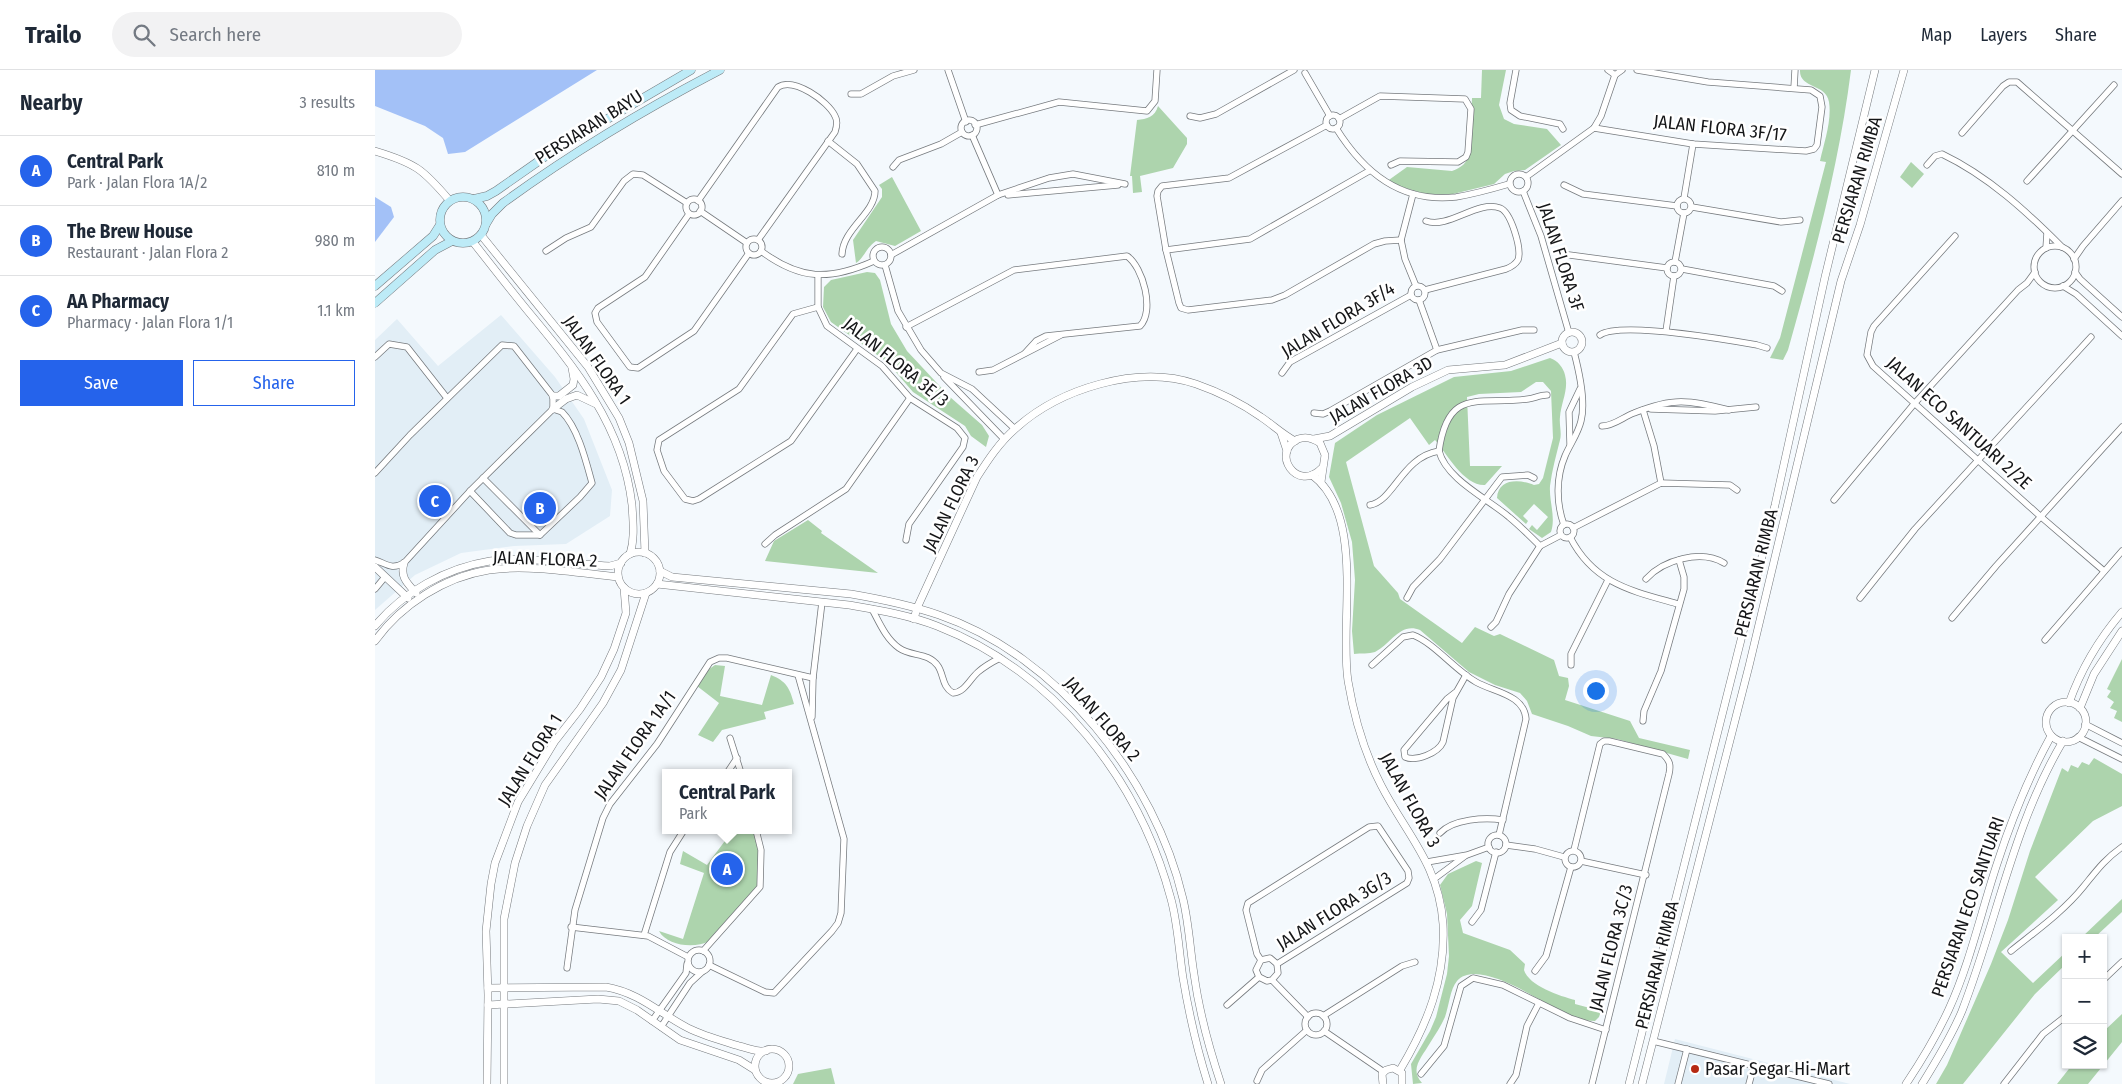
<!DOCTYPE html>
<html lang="en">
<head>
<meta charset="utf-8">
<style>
	:root { --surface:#fff; --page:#f2f2f3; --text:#1f2937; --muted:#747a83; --line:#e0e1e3; --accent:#2563eb }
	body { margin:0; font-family:"Fira Sans Condensed",sans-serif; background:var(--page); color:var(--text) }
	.controls { position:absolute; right:15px; bottom:15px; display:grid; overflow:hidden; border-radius:0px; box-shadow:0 1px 4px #0004 }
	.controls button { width:45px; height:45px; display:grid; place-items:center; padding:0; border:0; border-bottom:1px solid var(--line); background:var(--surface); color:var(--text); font:25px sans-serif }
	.you { position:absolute; left:1220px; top:620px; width:18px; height:18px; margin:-12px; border:4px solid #fff; border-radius:50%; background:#1a73e8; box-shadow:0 0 0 8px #1a73e833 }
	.badge { display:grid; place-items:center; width:32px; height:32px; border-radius:50%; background:var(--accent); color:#fff; font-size:16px; font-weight:700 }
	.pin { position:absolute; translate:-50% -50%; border:2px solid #fff; box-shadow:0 1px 5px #0006 }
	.popup { position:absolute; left:287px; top:699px; width:130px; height:65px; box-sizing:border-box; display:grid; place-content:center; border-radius:0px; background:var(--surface); filter:drop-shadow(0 1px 4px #0005); font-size:16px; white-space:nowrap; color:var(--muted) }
	.popup b { font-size:19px; color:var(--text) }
	.popup::after { content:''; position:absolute; left:50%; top:100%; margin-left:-10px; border:10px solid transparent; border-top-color:var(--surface) }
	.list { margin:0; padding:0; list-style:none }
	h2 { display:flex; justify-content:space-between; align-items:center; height:65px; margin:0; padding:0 20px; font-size:21px }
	h2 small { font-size:16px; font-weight:400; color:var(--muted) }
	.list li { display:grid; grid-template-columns:32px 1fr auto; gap:15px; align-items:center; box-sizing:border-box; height:70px; padding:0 20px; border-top:1px solid var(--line) }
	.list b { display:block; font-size:19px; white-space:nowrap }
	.list p { margin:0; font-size:16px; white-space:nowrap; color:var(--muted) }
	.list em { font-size:16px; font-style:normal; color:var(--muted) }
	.actions { display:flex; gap:10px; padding:15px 20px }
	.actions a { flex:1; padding:11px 0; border:1px solid var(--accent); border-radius:0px; text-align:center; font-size:18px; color:var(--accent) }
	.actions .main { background:var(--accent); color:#fff }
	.icon { flex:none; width:28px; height:28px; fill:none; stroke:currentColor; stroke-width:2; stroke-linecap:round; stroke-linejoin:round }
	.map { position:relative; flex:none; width:1747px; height:1014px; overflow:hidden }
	header { display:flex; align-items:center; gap:30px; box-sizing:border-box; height:70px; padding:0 25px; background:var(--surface); border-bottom:1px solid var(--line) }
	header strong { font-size:24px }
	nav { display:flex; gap:28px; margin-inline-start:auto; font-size:18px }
	.search { width:350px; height:45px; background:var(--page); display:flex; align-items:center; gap:12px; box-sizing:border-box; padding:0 18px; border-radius:28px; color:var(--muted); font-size:19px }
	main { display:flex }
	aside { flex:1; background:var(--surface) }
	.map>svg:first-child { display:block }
	.built { fill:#e2eef6 }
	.green { fill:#add4ad }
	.water { fill:#a3c1f7 }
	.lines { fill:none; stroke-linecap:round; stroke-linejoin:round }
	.minor-casing { stroke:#767a7e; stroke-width:7 }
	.tertiary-casing { stroke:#767a7e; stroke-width:8 }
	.secondary-casing { stroke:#767a7e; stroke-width:9 }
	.minor { stroke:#fff; stroke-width:5.5 }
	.tertiary { stroke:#fff; stroke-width:7 }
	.secondary { stroke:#bdebf7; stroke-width:8 }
	.poi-dot { fill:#b62912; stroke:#fff; stroke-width:2 }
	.labels { text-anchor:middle; stroke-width:5; stroke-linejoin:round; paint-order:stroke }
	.street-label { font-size:18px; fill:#151618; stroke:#fff }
	.poi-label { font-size:18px; fill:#151618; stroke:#fff; text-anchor:start }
</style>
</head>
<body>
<header>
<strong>Trailo</strong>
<div class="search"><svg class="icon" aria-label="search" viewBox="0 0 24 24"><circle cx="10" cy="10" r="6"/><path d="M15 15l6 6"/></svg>Search here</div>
<nav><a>Map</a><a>Layers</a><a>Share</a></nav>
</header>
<main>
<aside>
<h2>Nearby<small>3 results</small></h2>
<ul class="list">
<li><span class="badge">A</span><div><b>Central Park</b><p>Park · Jalan Flora 1A/2</p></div><em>810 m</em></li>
<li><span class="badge">B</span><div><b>The Brew House</b><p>Restaurant · Jalan Flora 2</p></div><em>980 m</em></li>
<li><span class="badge">C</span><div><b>AA Pharmacy</b><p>Pharmacy · Jalan Flora 1/1</p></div><em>1.1 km</em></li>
</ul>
<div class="actions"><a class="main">Save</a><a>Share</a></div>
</aside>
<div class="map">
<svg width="1747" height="1014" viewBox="0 0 1747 1014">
	<rect width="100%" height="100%" fill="#f4f9fd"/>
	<g class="built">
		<path d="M126,245L180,307L209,349L237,420L235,446L191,474L139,476L86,483L40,505L0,540V270L22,249L63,296Z"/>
		<path d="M1300,969L1475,1014H1289Z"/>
	</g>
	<g class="green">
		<path d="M1107,0H1131L1124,35L1129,49L1139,54L1172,59L1186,75L1150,100L1139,101L1130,104L1119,114L1078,124L1053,125L1011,112L1032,97L1077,101C1086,98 1092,93 1095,83L1097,28H1106Z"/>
		<path d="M1425,0H1476C1464,95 1439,188 1413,280L1408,290L1395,288L1405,268L1451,92L1445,91C1449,73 1457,50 1454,32C1451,13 1424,19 1425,0Z"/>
		<path d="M783,36L812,68V74L798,98L765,106L767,122L758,123L757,106H755L762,50C772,49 780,47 783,36Z"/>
		<path d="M1536,92L1549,104L1537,118L1525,107Z"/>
		<path d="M517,107L546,161L520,176L501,171C491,178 489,188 481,193L478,170L507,127V119L504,115Z"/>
		<path d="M492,202L500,203L505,210L516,254L532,281L575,327L607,355L614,366L611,377L596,366L590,356L538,322L512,292L456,252L448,237L449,217L456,210Z"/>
		<path d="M1175,288C1183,291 1188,297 1190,305C1194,319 1186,333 1185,347C1184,355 1187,363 1185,370C1181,386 1177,400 1175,416C1174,432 1181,447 1176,462L1167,468L1154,459L1157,455L1162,460L1173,447L1159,434L1148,446L1153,451L1151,454L1122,428C1123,408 1145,409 1159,415L1164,414L1168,408L1178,368L1176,321L1168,312H1161L1146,322L1104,324L1092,327L1095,396H1127L1110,415C1089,416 1072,384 1060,370L1054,375L1035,348L971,392L999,496L1023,523L1025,529L1087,573L1100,557L1119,566L1125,564L1179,590L1184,606L1193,608L1194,616L1190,630L1255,651L1264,668L1315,680L1313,689L1242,669L1216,666L1193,656L1157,644L1152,631L1145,623L1120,615L1094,602L1045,560C1025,552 1016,574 1000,582C994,584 986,583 979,584L977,561L980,510L977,472L966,433L954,407L960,373L1002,345L1079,307L1136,301Z"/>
		<path d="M433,450L447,461L446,463L503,503L390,491L399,471Z"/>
		<path d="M1747,589V652L1739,648L1742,641L1735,638L1739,632L1732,627L1736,621L1732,619Z"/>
		<path d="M340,595L350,596L345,626L387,635L396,605C411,611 415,618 419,634L389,642L391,649L347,660L338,672L323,665L344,633L322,616L330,602Z"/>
		<path d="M1719,688L1747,704V736L1718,751L1660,807L1683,830L1626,882L1658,913L1691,882V894L1660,924L1588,1014H1561L1572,995L1616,894L1633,850L1655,781L1687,698L1693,702L1696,695L1703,698L1707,692L1714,695Z"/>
		<path d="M358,760H380L385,779L386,813L334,871C320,879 292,876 284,861L308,869L329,803L305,794L308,781L332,795Z"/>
		<path d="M1101,791L1107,793L1097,836L1085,850L1088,863L1135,880L1150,894L1149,900C1154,916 1185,926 1200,930V934L1226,941L1224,947L1220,951C1214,951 1207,950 1201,948C1176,940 1105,885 1082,911C1075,919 1074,936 1070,947C1066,956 1060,965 1055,973C1047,987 1034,999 1047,1013L1038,1014L1036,994L1055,961L1061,947L1072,904L1074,886L1072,844L1065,815L1073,804Z"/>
		<path d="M1747,829V842L1719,868H1706Z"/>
		<path d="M1747,944V972L1713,1014H1682L1697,995H1728V962Z"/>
		<path d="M456,998L460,1014H418L423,1004Z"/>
	</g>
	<g class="water">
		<path d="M0,0H222L90,82L73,84L68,68L50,56L0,36Z"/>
		<path d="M0,127L16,137L19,147L0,172Z"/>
	</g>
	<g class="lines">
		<defs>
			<g id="minor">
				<path d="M573,0L591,52"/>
				<path d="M1141,0L1135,33L1136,40L1145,46L1185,54L1188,59"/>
				<path d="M1233,0L1240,5L1247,0"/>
				<path d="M930,3L955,46"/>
				<path d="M1419,18L1420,0"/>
				<path d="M476,24H486L518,6L539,0"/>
				<circle cx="958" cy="52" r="7"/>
				<path d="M815,46L825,48L841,44L919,0"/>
				<path d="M964,49L1005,26L1090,29L1096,39L1093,82L1091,87L1083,92L1025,91L1016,95"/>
				<circle cx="594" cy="58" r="8"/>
				<path d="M600,55L684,32L772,41L780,31L782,0"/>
				<path d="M952,55L854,108L787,116L783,121L782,126L791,180L875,169L994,101"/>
				<path d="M961,58C989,103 1026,133 1081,127C1099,124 1117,119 1134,114"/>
				<path d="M1219,58L1318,74L1431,81L1439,79L1442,75L1447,37L1445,26L1436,20L1333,12L1262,0"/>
				<path d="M1587,63L1628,16L1634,12H1642L1747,104"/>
				<path d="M597,65L623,125"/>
				<path d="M453,71L482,94L500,121C500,143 468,159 467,184"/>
				<path d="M1552,95L1560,86L1567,84C1613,106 1651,141 1687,177"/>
				<path d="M518,97L524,90L566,74L587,62"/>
				<circle cx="1144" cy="113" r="9"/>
				<path d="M1151,107L1219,58L1226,46L1240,5"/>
				<path d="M1652,111L1739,15"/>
				<path d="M1189,115L1208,124L1302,136"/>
				<path d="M1148,121L1166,166L1194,263"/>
				<path d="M1038,124L1026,170L1030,189L1041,216"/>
				<path d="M633,125L743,115"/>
				<path d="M1309,128L1318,74"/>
				<circle cx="1309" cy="136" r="7"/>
				<circle cx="319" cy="137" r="8"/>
				<path d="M323,131L403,17C419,7 453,31 460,46C463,51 462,56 460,62L383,170"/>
				<path d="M1317,137L1406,152L1425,150"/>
				<path d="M325,141L372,173"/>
				<path d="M314,144L270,207L223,238L220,243L222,252L255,297L263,298L319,261L374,183"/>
				<path d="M1580,166L1499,256L1496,262L1492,285L1498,296L1665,446L1729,501"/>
				<circle cx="379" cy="177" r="8"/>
				<circle cx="1680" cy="197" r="21"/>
				<circle cx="507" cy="186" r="9"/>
				<path d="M1671,178L1672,163"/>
				<path d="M791,180L804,233L806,238L813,240L897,230L910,225L999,174L1010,171L1026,170"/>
				<path d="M171,181L191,168L216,157L249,111L258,104L268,105L312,133"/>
				<path d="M386,181C425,210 454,211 499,191"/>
				<path d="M1187,184L1292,198"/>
				<path d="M516,185L623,125L674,108L698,104L750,114"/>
				<path d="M1699,189L1708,176L1747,131"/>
				<circle cx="1299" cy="199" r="7"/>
				<path d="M1300,192L1309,143"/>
				<path d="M510,195L523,241L546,280L566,303L597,319L640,359"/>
				<path d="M1307,199L1399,216L1407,221"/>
				<path d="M1700,202L1705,209L1747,247"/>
				<path d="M443,206V237L452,256L507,296L535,328L582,358L590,368L588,377L534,454L531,470"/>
				<path d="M1688,216L1701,224L1747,266"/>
				<circle cx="1043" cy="223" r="7"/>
				<path d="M1050,220L1131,199C1136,197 1140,195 1143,190C1147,179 1136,142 1125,138C1102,130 1074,159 1051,151"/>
				<path d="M1044,230L1062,280"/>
				<path d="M443,237L418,244L364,319L284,370L282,380L289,401L310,429L318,431L324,429L416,371L482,279"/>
				<path d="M531,257L639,200L752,186C768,197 780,241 765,256L671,266L661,271L650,283"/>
				<path d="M1291,261L1299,206"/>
				<path d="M1225,265C1246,251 1353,270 1382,275L1392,278"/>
				<path d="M0,287L14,274L32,277L72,328"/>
				<path d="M604,302L618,300L686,265"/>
				<path d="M907,303L915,292L1036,225"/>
				<path d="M569,307L629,369"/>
				<path d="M1276,339L1340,341L1381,337"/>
				<path d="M1268,340L1279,376L1286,413"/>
				<path d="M939,343L948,344L955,341L1062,280L1147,260H1159"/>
				<path d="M1227,356C1239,356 1248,347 1259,343C1299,327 1313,330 1354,340"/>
				<path d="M1195,374L1194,342L1205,319"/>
				<path d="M1064,381C1071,409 1113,429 1134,447C1145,456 1155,466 1165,476L1186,465"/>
				<path d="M1064,381C1073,315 1106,336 1153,329C1160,328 1165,325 1172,325"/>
				<path d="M0,403L35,365L127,275L139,276L178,326V339"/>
				<path d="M108,408L165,465"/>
				<path d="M95,421L135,463L141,465H165L205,427L217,413C211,391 203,358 187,342L178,339"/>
				<path d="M1459,430L1539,334L1643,220L1652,213L1660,202"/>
				<path d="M995,435C1019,431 1027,387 1064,381"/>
				<circle cx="1192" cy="461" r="7"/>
				<path d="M1189,455C1181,433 1181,407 1190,386C1195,374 1203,364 1206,351C1211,332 1204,301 1199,282"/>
				<path d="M1198,458L1286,413L1355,415L1362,420"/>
				<path d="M1195,467C1219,514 1257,521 1303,534"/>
				<path d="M390,474L400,465L471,419L535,328"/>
				<path d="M0,490C12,494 16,500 29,493L95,421L178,339"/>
				<path d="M1271,509C1288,490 1326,479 1349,493"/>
				<path d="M0,519L10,507"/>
				<path d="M1032,528L1038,517L1065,489L1127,407L1153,405L1159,408"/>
				<path d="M1485,528L1540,459L1716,267"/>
				<path d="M497,539C504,552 511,569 524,578C537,587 553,582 563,596C569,605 567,617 578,623C590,622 594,610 603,602C610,596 617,592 625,588"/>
				<path d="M1577,548L1621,496L1747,357"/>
				<path d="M1116,557L1121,552L1134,524L1165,476"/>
				<path d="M1670,570L1747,481"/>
				<path d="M997,595L1028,567L1038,565C1059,573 1080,600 1101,612C1118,622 1149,624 1151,649L1124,765"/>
				<path d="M1196,595V584L1233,510"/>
				<path d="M1081,622L1072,629L1029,680L1030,687C1041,692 1063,683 1068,672L1078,628L1091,605"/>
				<path d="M437,647L438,608L447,532"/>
				<path d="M1268,651L1269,641L1286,601L1309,519V507L1304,490"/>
				<path d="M1710,654L1747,673"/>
				<path d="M1703,667L1747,689"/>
				<path d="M355,668L366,703"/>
				<path d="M352,703L362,688"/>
				<path d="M1065,763C1078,749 1110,747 1128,750"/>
				<circle cx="1122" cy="774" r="9"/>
				<path d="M1131,775L1160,779L1189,787"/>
				<path d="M1199,780L1225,674L1229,671H1234L1288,684C1295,691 1296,695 1294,704L1217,1014"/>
				<circle cx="1198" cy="789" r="8"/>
				<path d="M1206,791L1271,805"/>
				<path d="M1052,792L1092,785L1114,777"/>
				<path d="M1059,809L1090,786"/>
				<path d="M1097,852L1106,840L1121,782"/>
				<path d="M196,857L273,866L313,887"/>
				<path d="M269,865L295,782L309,760"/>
				<circle cx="324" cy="891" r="11"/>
				<path d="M328,881L385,817L386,780L381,760"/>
				<path d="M1636,881C1661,861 1689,841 1709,816C1722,800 1730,789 1747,777"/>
				<path d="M886,890L882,884L871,840L873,833L994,757L1003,756L1033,801L1034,808L1032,813L902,894"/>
				<path d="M334,895L390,922L399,923L457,861L463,853L466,843L469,769L423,605"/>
				<path d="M192,898L200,840L228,748L235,734L282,674L335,592L344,588H352L438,608"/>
				<path d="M1160,901L1171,886L1196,797"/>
				<path d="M897,910L903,903L902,894L895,888L886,890L881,900L884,907L892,911L897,910L933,947"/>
				<path d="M1728,910L1747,892"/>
				<path d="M852,935L884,907"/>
				<circle cx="941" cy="954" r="11"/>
				<path d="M948,946L1027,896L1040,892"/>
				<path d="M277,951L311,903L312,894"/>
				<path d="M286,957L315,913L327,902"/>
				<path d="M949,961L1009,1002"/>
				<path d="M1278,971L1454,1014"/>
				<path d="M1046,1004L1069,976L1086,916L1098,908L1128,915L1195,948L1231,960"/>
				<path d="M882,1011L887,1000L932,960"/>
				<path d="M1135,1014L1141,1005L1152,956L1164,933"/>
				<path d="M1303,1014L1312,979"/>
				<path d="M1374,1014L1379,995"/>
				<path d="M1629,1014L1668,964L1691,946"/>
			</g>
			<g id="tertiary">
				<path d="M0,81C40,93 48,99 75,131"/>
				<path d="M106,165L213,297L244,348L254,373L268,431L270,483"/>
				<path d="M98,172C116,195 134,218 152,240C201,299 248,356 257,435C258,452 260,468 255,484"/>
				<circle cx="1197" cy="272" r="10"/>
				<path d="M178,326H184L198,315L199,309L197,298"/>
				<path d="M178,339L191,329L202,325L221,334"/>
				<path d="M906,363L912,381"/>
				<path d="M939,369L955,366L1037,317L1073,300L1130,295L1187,273"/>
				<path d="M937,405C991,445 964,553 973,611C979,647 989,682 1006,715C1031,764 1064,794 1068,854C1071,908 1052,955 1025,1000"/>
				<path d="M946,412L950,385L945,373C938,368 931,366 923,369C895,382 922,424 947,398"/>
				<circle cx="264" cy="503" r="21"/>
				<path d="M29,493C25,507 32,513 41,523"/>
				<path d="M0,497L33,528"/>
				<path d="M285,501L297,507L476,524C505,529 535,535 564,545C683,586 780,708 808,829C814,854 815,879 819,904C824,941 834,978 846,1014"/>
				<path d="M282,514L474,535C503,540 534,545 562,556C680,602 764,709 796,829C803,855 804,882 808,908C814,944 822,979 833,1014"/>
				<path d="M539,549L542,538L602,407C613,390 624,373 640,359C684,319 762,294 821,314C844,322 866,333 886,347C898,355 907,364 920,371"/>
				<path d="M0,556C28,522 71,498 115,491C149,486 199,494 235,496L246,493"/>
				<path d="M0,571C26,535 69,507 114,500C153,494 204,503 243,507"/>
				<circle cx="1691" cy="652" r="20"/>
				<path d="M1694,633C1706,599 1724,569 1747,542"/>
				<path d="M1705,638L1719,604L1747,561"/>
				<path d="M113,918L231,917C265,923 284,943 313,958C329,966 348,971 364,976C373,978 382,982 391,981"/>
				<path d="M113,935L223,929L244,931L262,940L305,970L364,990L380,1000"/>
				<circle cx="397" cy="996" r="17"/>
				<path d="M112,1014L113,925L111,861L116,814L120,793L143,732L180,671L205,639L226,607L239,579L251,543L249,518"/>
				<path d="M129,1014V849L140,793L152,756L170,715L228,633L246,600L271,523"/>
				<path d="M1008,1014L1007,1004L1011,1000L1018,998L1027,1003V1014"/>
				<path d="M1254,1014L1400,435L1450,207L1500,0"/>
				<path d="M1267,1014L1374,596L1466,211L1485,155L1529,0"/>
				<path d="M1531,1014C1547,990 1562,965 1574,939C1595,893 1606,842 1622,794C1636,751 1654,706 1676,666"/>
				<path d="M1547,1014C1562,990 1576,967 1587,941C1622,851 1638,755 1688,671"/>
			</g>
			<g id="secondary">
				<circle cx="88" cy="150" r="23"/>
				<path d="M99,129L112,126L121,121L181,79L316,0"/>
				<path d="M111,154L117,144L128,133C198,82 268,40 345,0"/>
				<path d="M0,216L58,166L65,155"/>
				<path d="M0,233L60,180L77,171"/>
			</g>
		</defs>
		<use href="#minor" class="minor-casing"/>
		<use href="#tertiary" class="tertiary-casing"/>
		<use href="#secondary" class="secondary-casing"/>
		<use href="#minor" class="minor"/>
		<use href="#tertiary" class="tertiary"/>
		<use href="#secondary" class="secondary"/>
	</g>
	<circle class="poi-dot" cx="1320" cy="999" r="5"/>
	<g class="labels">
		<g class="street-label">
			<text transform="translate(214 57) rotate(-32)" y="6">PERSIARAN BAYU</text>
			<text transform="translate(1345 58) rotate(6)" y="6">JALAN FLORA 3F/17</text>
			<text transform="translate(1482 110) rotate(-73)" y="6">PERSIARAN RIMBA</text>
			<text transform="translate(1186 187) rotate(72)" y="6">JALAN FLORA 3F</text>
			<text transform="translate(963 250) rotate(-31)" y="6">JALAN FLORA 3F/4</text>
			<text transform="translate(222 290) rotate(55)" y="6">JALAN FLORA 1</text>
			<text transform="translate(521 292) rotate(39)" y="6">JALAN FLORA 3E/3</text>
			<text transform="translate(1006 320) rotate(-30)" y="6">JALAN FLORA 3D</text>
			<text transform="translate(1584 353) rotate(42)" y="6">JALAN ECO SANTUARI 2/2E</text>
			<text transform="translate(576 434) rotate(-64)" y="6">JALAN FLORA 3</text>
			<text transform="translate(170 489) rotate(2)" y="6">JALAN FLORA 2</text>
			<text transform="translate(1381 503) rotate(-76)" y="6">PERSIARAN RIMBA</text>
			<text transform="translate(727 649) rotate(49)" y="6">JALAN FLORA 2</text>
			<text transform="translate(260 675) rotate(-55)" y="6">JALAN FLORA 1A/1</text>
			<text transform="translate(155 690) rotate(-58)" y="6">JALAN FLORA 1</text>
			<text transform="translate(1035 730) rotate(61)" y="6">JALAN FLORA 3</text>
			<text transform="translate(1593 837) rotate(-71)" y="6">PERSIARAN ECO SANTUARI</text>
			<text transform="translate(959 841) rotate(-32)" y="6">JALAN FLORA 3G/3</text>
			<text transform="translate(1236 878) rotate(-76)" y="6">JALAN FLORA 3C/3</text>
			<text transform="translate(1282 895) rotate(-76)" y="6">PERSIARAN RIMBA</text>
		</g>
		<g class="poi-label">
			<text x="1330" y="1005">Pasar Segar Hi-Mart</text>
		</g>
	</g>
</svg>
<div class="controls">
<button>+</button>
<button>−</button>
<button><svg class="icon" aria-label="layers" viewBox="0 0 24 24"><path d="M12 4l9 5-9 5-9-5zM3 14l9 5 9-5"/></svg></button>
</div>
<div class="you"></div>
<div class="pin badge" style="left:352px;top:799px">A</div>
<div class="popup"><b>Central Park</b>Park</div>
<div class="pin badge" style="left:165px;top:438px">B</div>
<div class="pin badge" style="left:60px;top:431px">C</div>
</div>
</main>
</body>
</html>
